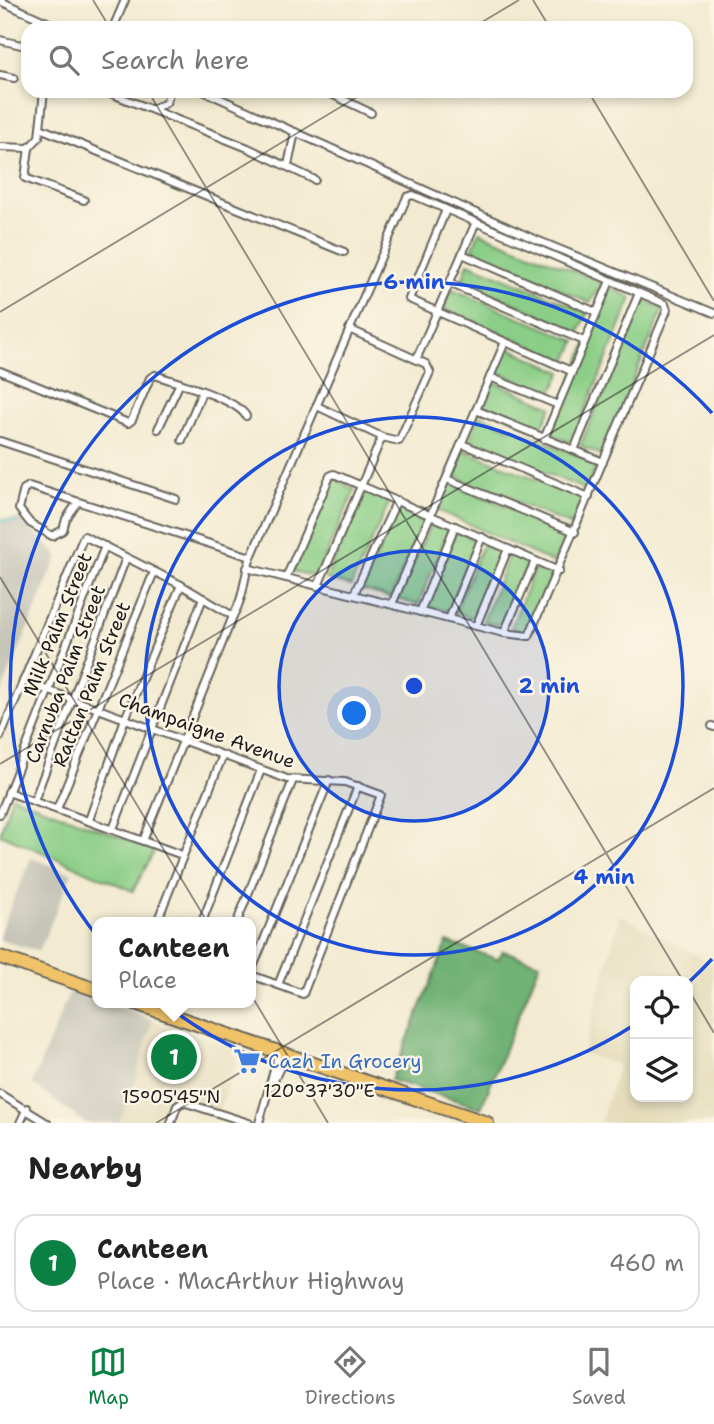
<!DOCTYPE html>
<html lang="en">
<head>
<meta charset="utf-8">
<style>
	:root { --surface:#fff; --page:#f2f2f2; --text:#222; --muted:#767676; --line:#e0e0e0; --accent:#0b8043 }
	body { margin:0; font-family:"Shantell Sans",sans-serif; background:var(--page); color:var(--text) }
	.controls { position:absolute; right:21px; bottom:21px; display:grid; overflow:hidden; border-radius:14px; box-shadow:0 4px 10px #0003 }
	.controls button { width:63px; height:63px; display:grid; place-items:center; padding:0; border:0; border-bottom:2px solid var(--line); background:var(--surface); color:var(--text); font:35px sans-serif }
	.you { position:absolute; left:355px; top:714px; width:24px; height:24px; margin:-18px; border:5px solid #fff; border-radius:50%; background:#1a73e8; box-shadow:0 0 0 10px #1a73e833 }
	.badge { display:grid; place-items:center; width:46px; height:46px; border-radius:50%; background:var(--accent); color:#fff; font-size:23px; font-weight:700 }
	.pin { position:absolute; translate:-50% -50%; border:4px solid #fff; box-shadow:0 2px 7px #0006 }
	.popup { position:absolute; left:92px; top:917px; width:164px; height:91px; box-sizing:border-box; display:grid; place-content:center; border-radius:14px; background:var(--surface); filter:drop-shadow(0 2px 5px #0005); font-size:23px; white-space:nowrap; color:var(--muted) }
	.popup b { font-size:26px; color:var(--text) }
	.popup::after { content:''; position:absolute; left:50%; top:100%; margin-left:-14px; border:14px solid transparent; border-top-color:var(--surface) }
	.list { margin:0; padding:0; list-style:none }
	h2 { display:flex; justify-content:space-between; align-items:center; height:91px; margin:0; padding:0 28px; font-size:30px }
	h2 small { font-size:23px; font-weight:400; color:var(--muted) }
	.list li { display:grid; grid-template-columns:46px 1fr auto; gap:21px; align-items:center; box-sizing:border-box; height:98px; margin:0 14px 14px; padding:0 14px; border:2px solid var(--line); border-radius:21px }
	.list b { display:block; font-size:26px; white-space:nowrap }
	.list p { margin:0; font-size:23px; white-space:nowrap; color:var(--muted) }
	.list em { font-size:23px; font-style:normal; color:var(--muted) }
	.icon { flex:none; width:38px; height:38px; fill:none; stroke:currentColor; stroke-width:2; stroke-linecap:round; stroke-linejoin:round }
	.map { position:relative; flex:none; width:714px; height:1123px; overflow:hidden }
	.search { position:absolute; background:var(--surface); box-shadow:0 4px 10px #0003; left:21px; right:21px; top:21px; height:77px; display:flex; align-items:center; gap:18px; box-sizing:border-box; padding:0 24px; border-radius:21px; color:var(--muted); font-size:26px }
	.sheet { height:203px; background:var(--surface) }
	nav { display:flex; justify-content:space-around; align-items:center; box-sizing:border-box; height:98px; border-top:2px solid var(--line); background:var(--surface); font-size:19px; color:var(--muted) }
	nav a { display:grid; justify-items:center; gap:4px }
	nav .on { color:var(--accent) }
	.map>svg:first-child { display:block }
	.built { fill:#e4dbba; fill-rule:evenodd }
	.industrial { fill:#c6c5b8 }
	.green { fill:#8bce87; stroke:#547552; stroke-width:2 }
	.forest { fill:#70b174; stroke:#466648; stroke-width:2 }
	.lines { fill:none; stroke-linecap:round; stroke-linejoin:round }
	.stream { stroke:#5dcad0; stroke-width:2 }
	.street-casing { stroke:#67645b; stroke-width:10 }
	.highway-casing { stroke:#67645b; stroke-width:16 }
	.street { stroke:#fff; stroke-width:6 }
	.highway { stroke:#f1c369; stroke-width:12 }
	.ticks { fill:none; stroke:#1c1c1c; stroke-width:2; stroke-opacity:0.45 }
	.ring { fill:none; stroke:#1d4ed8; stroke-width:3.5 }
	.labels { text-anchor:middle; stroke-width:5; stroke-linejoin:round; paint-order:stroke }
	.street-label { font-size:19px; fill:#1c1c1c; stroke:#fcf5e5 }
	.shop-label { font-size:19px; fill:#366cbe; stroke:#fcf5e5; text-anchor:start }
	.ticks-label { font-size:18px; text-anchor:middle; fill:#1c1c1c; stroke:#fcf5e5; stroke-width:5; stroke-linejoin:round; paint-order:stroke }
	.centre { fill:#1d4ed8; stroke:#fcf5e5; stroke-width:3.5 }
	.ring-label { font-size:21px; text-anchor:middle; font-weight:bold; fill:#1d4ed8; stroke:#fcf5e5; stroke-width:5; stroke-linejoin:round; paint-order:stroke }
</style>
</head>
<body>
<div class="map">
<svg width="714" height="1123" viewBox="0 0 714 1123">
	<rect width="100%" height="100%" fill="#fcf5e5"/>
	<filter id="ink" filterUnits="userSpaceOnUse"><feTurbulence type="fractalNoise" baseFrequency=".0143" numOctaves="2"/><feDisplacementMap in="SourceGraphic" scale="14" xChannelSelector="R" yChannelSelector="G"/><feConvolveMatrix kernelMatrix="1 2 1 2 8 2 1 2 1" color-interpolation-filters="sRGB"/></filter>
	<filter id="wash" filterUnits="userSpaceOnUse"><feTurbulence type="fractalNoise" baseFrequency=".00686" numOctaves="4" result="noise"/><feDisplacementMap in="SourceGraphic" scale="28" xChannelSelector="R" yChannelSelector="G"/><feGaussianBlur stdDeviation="1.57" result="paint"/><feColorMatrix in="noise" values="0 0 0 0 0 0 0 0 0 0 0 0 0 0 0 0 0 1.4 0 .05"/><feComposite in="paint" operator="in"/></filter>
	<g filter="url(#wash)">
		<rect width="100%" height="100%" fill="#f3ebd1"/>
		<g class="built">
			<path d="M620,915L714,964V1123H600L619,1065L583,1053ZM635,981H688V1097H635Z"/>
			<path d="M153,1020L241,1050L219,1111L181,1095L173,1100L165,1123H118Z"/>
		</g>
		<g class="industrial">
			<path d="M0,518L20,519L58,556L0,696Z"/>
			<path d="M31,858L72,873L39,951L0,940V932Z"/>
			<path d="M70,991L153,1020L128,1105H126L118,1123H85L32,1084Z"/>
		</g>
		<g class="green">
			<path d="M479,232L602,282L590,303L472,251Z"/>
			<path d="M468,263L588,312L579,332L462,280Z"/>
			<path d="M610,287L632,298L572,443L550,434Z"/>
			<path d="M452,289L576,341L567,361L444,309Z"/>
			<path d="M641,299L663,309L602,455L580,446Z"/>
			<path d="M507,347L562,372L551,394L497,372Z"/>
			<path d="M492,381L552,407L540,430L482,406Z"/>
			<path d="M479,415L598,463L586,490L469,441Z"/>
			<path d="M464,450L583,498L572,526L452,475Z"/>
			<path d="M335,478L355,490L316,577L293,571Z"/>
			<path d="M449,483L569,532L554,563L437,510Z"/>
			<path d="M364,489L389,503L351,586L326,579Z"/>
			<path d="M399,507L425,516L391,598L361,589Z"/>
			<path d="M432,520L449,530L418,605L398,599Z"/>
			<path d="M457,530L476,541L448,611L427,606Z"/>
			<path d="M484,541L504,551L475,619L455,612Z"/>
			<path d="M510,553L528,562L502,626L483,621Z"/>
			<path d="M536,565L553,573L529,632L511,628Z"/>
			<path d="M12,796L155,850L133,891L0,834Z"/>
		</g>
		<path class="forest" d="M447,942L498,959L503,951L540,963L481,1108L391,1080Z"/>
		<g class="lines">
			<path class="stream" d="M0,520L18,522"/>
		</g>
	</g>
	<g filter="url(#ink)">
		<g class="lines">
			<defs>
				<g id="street">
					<path d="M0,1L49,23V28"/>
					<path d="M49,23L60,28"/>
					<path d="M113,28L125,0"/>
					<path d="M0,40L21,45L28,42"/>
					<path d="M0,75L14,78"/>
					<path d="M105,91L248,148L315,180"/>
					<path d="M203,91L532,238L714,313"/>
					<path d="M325,91L371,113"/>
					<path d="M152,109L166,103L170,91"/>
					<path d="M40,128L344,252"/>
					<path d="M0,147L29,148L39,137L44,91"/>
					<path d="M29,148L25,178L84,200"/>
					<path d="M288,165L295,132"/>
					<path d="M446,210L409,299L571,371"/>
					<path d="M462,254L596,312"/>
					<path d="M449,283L584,341"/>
					<path d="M416,360L476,222"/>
					<path d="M0,371L128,423L132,420L150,378L155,375C175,382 237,399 246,416"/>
					<path d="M490,377L558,405"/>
					<path d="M317,406L382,437L399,441L430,372L426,364L349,329"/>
					<path d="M476,410L505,342"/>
					<path d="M158,429L180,383"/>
					<path d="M544,439L610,281"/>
					<path d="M182,440L202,392"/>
					<path d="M0,441L176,499"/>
					<path d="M462,444L589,497"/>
					<path d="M574,450L639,293"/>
					<path d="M447,479L575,532"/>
					<path d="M78,502L66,519L63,530L52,536L30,523L19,509L24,489L29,486L251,557"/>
					<path d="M286,578L330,476L334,474L559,571"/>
					<path d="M318,586L382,437"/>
					<path d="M354,594L397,500"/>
					<path d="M392,604L476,410L603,462"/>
					<path d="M420,612L455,526"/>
					<path d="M449,619L482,537"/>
					<path d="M476,626L508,549"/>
					<path d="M504,633L535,561"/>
					<path d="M23,681L287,779L345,782L381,795L303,994L251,975"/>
					<path d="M712,726L714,727"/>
					<path d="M0,737L84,536L181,585L233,616"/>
					<path d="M8,792L182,855"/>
					<path d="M34,801L126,558"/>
					<path d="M57,809L154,572"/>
					<path d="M0,814L105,546"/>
					<path d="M89,820L125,719L181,585"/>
					<path d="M113,829L203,598"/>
					<path d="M143,841L233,616C245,596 243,578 251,557L407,197L413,195L665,304L667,310L529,636L504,633L247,568"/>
					<path d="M157,922L223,755"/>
					<path d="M202,922L261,770"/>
					<path d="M237,922L293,780"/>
					<path d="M251,972L329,780"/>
					<path d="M278,985L358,786"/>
					<path d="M271,1087L286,1054"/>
					<path d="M0,1094L47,1123"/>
					<path d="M20,1123L27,1108"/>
					<path d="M171,1123L177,1106L183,1102L249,1123"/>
					<path d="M259,1123L279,1052"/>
				</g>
				<g id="highway">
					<path d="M0,957L97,990"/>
					<path d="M135,1003L487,1123"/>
				</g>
			</defs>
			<use href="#street" class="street-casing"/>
			<use href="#highway" class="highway-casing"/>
			<use href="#street" class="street"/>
			<use href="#highway" class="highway"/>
		</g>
	</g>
	<path class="ticks" d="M93,0L110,28M533,0L550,28M472,28L519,0M148,91L683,981M588,91L714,301M0,312L367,91M0,577L328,1123M0,764L714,335M688,989L714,1033M156,1123L714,788"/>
	<circle cx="414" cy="686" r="135" fill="#1d4ed8" fill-opacity=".12"/>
	<g class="ring">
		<circle cx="414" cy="686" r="135"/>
		<circle cx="414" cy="686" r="269"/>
		<path d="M712 959A404 404 0 0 1 690 981M634 1025A404 404 0 1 1 712 413"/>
	</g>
	<defs>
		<symbol id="supermarket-bare" viewBox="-9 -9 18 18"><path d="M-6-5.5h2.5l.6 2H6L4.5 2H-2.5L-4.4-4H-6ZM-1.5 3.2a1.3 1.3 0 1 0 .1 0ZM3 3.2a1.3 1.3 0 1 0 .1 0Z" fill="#3f7fe0" stroke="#fcf5e5" stroke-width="2.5" paint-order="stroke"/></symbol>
	</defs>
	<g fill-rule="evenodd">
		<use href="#supermarket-bare" x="228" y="1042" width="38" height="38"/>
	</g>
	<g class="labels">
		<g class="street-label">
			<text transform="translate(57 624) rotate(-68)" y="7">Milk Palm Street</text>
			<text transform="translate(65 674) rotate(-69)" y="7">Carnuba Palm Street</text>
			<text transform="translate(91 684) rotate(-68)" y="7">Rattan Palm Street</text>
			<text transform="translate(207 730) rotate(20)" y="7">Champaigne Avenue</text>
		</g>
		<g class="shop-label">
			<text x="268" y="1068">Cazh In Grocery</text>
		</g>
	</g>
	<g class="ticks-label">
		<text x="319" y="1097">120°37'30"E</text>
		<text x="171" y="1103">15°05'45"N</text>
	</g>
	<circle cx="414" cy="686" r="10" class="centre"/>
	<g class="ring-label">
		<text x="414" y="289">6 min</text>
		<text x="549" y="693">2 min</text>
		<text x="604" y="884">4 min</text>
	</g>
</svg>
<div class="controls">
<button><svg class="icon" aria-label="locate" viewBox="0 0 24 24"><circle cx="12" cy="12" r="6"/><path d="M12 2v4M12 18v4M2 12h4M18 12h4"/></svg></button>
<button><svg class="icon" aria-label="layers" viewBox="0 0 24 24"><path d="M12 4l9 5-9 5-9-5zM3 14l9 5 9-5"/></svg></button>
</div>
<div class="you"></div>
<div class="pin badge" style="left:174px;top:1057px">1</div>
<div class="popup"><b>Canteen</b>Place</div>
<div class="search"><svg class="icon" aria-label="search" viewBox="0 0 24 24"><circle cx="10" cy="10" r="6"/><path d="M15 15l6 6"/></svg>Search here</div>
</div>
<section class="sheet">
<h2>Nearby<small></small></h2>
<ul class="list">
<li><span class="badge">1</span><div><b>Canteen</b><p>Place · MacArthur Highway</p></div><em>460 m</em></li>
</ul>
</section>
<nav>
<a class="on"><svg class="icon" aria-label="map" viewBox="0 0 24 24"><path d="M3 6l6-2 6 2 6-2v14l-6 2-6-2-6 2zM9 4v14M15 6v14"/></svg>Map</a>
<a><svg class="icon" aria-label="directions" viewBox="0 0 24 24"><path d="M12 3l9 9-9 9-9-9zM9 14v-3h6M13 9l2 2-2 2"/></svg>Directions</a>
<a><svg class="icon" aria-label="saved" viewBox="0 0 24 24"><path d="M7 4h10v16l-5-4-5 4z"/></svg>Saved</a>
</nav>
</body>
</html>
